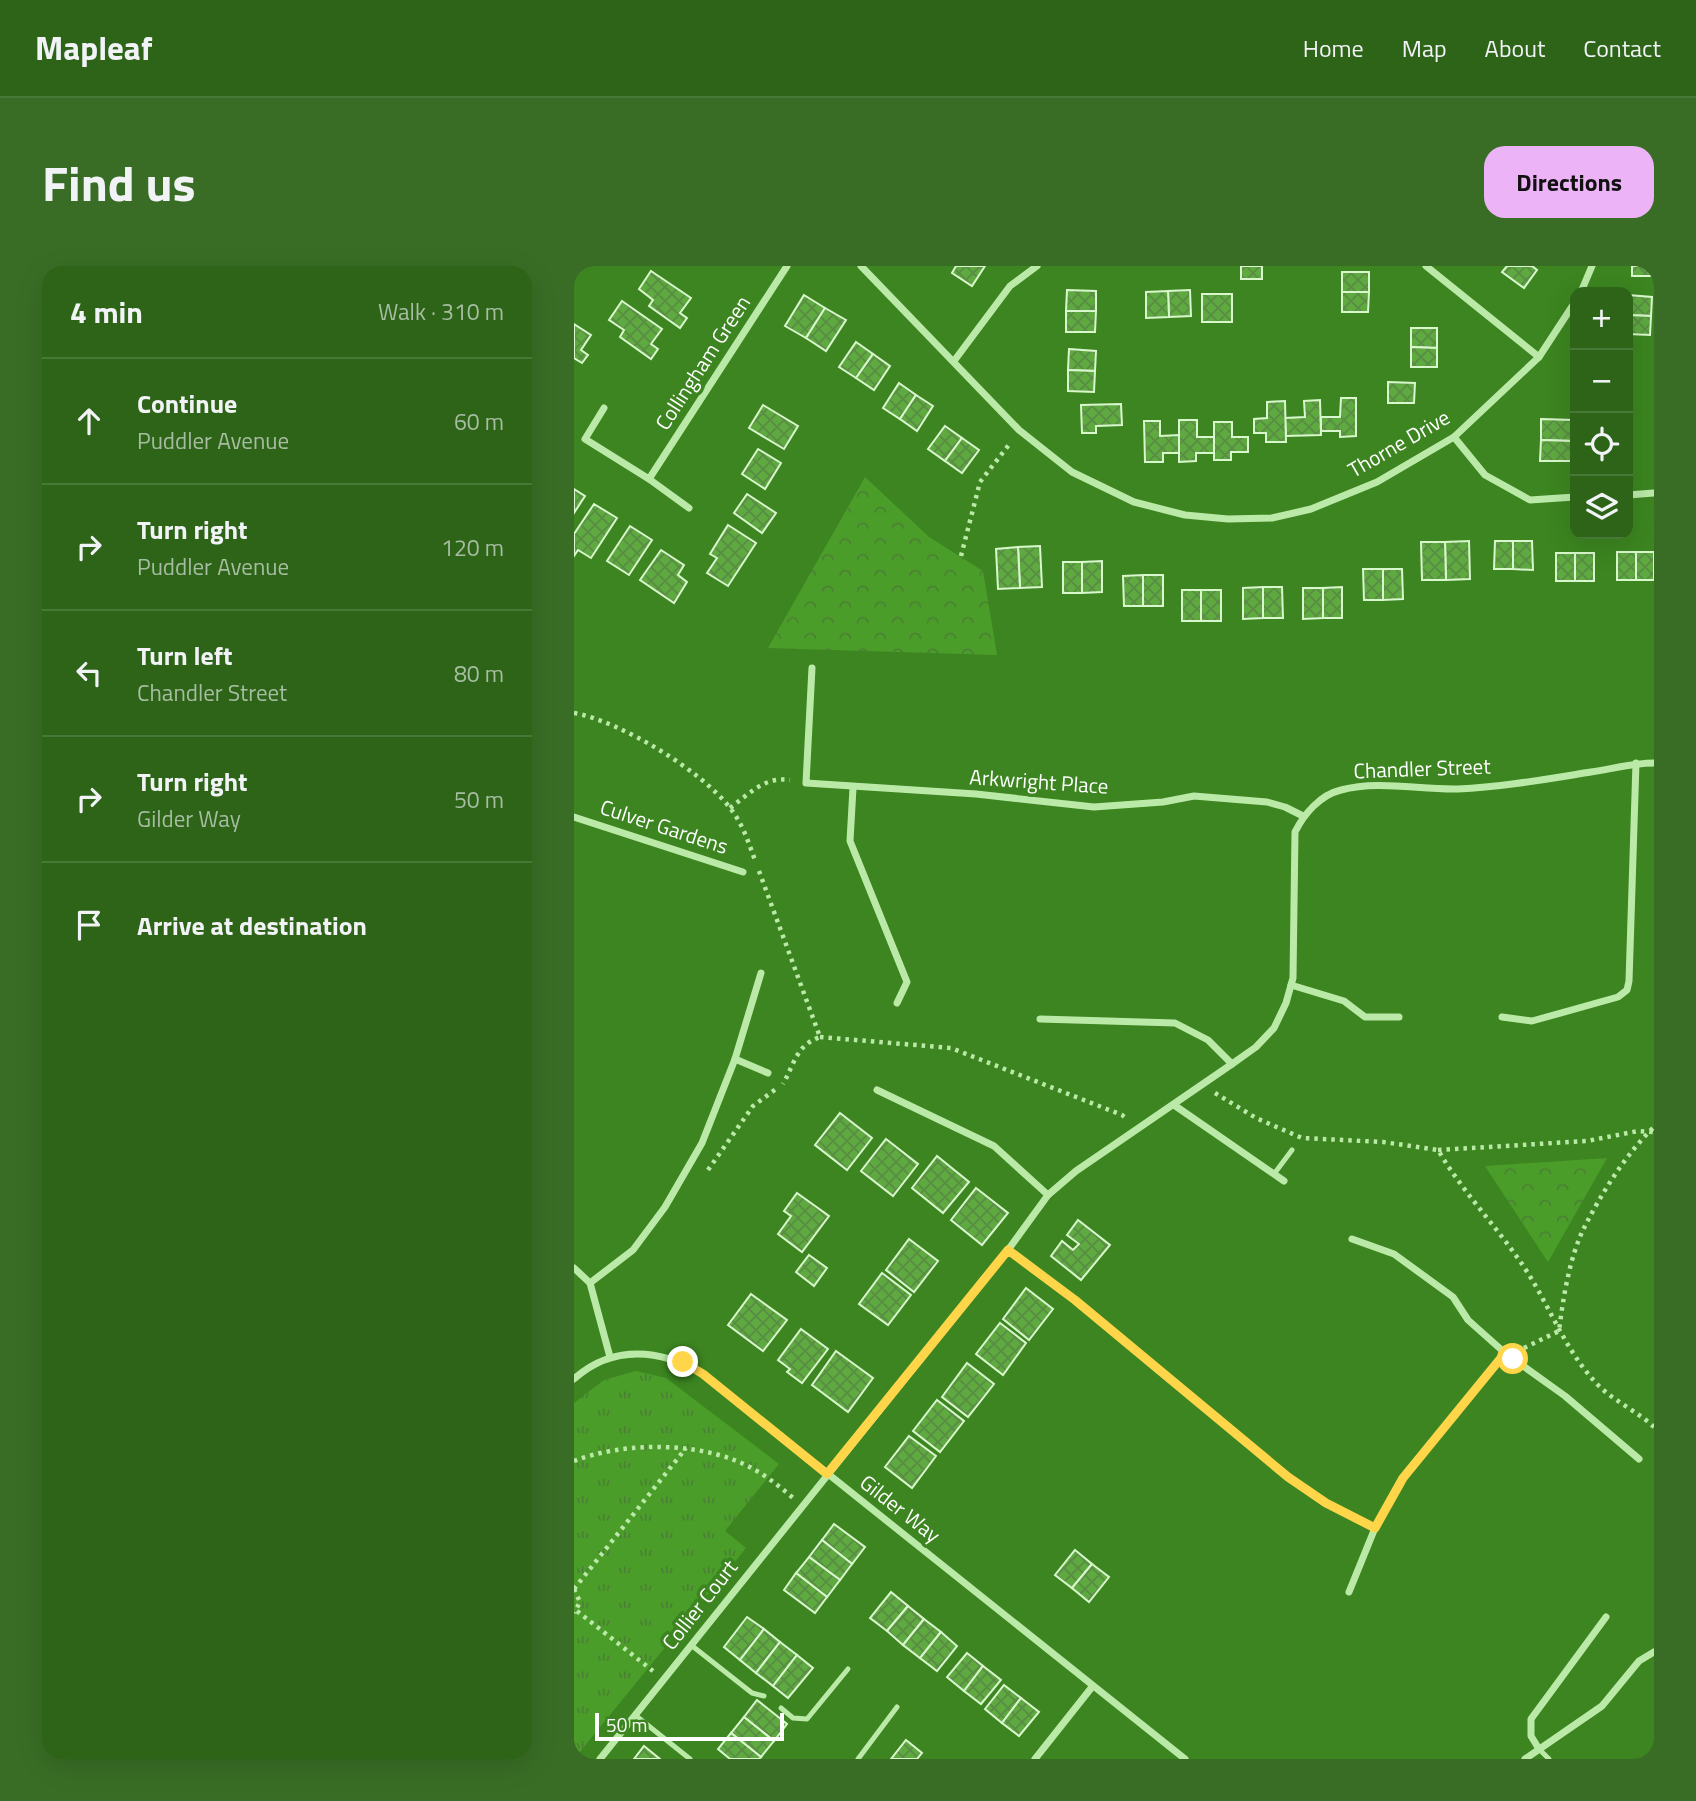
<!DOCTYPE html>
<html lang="en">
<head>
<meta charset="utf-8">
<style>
	:root { --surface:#2d6418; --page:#396d25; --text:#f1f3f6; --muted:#a7bda2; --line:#487837; --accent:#ecb4f6 }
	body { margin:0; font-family:"Titillium Web",sans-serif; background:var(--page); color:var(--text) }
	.controls { position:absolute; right:21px; top:21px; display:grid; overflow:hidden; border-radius:14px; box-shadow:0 7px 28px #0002 }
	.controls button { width:63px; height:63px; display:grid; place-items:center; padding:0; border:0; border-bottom:2px solid var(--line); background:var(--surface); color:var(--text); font:35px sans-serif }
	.scale { position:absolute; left:21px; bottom:18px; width:189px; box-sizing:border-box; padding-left:7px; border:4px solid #fff; border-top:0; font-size:19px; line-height:24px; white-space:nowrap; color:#fff; -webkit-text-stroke:5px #3c8520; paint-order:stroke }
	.stop { position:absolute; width:21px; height:21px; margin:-16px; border:5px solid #ffd54a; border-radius:50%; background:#fff }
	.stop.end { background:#ffd54a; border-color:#fff; box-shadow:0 2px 7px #0008 }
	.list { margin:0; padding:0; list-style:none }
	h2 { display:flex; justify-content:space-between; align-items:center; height:91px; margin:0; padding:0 28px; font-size:30px }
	h2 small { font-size:23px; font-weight:400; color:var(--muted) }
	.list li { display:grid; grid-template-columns:46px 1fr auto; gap:21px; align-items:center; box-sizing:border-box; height:126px; padding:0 28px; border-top:2px solid var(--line) }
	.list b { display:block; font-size:26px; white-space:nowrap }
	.list p { margin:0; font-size:23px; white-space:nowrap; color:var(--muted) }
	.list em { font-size:23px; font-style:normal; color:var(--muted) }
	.icon { flex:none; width:38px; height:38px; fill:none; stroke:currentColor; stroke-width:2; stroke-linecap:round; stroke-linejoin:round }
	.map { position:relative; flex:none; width:1080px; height:1493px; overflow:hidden; border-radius:21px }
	header { display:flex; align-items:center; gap:42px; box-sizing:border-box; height:98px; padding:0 35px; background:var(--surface); border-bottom:2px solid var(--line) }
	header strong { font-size:33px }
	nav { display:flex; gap:38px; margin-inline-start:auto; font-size:24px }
	.intro { display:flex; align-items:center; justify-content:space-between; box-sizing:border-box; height:168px; padding:0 42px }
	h1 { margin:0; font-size:49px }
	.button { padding:18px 32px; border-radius:21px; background:var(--accent); color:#111; font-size:24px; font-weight:700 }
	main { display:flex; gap:42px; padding:0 42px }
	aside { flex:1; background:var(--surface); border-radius:21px; box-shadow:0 7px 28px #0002 }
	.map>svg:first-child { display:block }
	.grass { fill:url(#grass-tufts) }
	.park { fill:url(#park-crowns) }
	.building { fill:url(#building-cross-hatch); stroke:#d9f7cc; stroke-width:2 }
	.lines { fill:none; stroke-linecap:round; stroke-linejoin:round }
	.path { stroke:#bbeaa8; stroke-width:4.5; stroke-dasharray:3.5 5; stroke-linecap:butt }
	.lane { stroke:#bbeaa8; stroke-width:5 }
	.street { stroke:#bbeaa8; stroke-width:7 }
	.route { stroke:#ffd54a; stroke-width:9 }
	.labels { text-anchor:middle; stroke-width:7; stroke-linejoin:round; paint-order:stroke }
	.street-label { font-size:21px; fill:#fff; stroke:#3c8520 }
</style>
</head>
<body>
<header>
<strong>Mapleaf</strong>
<nav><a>Home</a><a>Map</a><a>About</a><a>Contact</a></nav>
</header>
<div class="intro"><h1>Find us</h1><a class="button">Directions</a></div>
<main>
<aside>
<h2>4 min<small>Walk · 310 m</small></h2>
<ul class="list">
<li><svg class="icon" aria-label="ahead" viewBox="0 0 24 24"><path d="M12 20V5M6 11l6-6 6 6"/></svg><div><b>Continue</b><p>Puddler Avenue</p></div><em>60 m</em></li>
<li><svg class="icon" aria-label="right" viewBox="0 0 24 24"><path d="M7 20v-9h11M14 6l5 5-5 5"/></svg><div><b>Turn right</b><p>Puddler Avenue</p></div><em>120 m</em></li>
<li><svg class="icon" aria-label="left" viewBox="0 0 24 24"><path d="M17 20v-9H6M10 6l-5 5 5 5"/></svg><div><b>Turn left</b><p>Chandler Street</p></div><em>80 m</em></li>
<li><svg class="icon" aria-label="right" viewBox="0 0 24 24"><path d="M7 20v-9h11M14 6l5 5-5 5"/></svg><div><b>Turn right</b><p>Gilder Way</p></div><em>50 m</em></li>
<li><svg class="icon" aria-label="arrive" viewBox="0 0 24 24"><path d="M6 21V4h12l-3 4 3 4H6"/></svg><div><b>Arrive at destination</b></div></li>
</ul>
</aside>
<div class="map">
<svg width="1080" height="1493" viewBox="0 0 1080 1493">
	<defs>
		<pattern id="grass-tufts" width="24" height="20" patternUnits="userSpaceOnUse" patternTransform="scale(1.75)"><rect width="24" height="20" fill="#4b9d29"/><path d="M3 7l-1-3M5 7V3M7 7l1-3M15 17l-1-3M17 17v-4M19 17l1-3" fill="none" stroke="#4b8135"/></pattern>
		<pattern id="park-crowns" width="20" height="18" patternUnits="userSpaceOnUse" patternTransform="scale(1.75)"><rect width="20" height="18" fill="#4b9d29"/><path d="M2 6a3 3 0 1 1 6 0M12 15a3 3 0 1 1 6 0" fill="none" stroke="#4b8135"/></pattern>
		<pattern id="building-cross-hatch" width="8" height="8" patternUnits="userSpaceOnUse" patternTransform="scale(1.75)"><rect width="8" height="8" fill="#5ea940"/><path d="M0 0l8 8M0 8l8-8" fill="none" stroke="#598d44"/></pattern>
	</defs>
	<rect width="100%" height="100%" fill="#3c8520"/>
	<path class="grass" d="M62,1105L92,1112L205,1198L151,1265L172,1282L0,1493V1137L30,1114Z"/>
	<g class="park">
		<path d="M291,211L355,271L409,305L423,389L194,382Z"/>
		<path d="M1033,892L974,996L911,900Z"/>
	</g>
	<g class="building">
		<path d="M382,0H411L398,20L378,7Z"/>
		<rect x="667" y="0" width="21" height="13"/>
		<path d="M933,0H958L963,4L950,22L928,6Z"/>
		<rect x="1058" y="0" width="22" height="10"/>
		<path d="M77,5L117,32L106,47L113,52L106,62L75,40L79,34L65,23Z"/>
		<rect x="768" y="6" width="27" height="20"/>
		<path d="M493,24L522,25V45H492Z"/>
		<path d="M616,24L617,50L595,51L594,25Z"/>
		<path d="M594,25L595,51L572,52V26Z"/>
		<path d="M768,26H795L794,46H768Z"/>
		<rect x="628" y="28" width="30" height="28"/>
		<path d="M230,29L251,42L232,72L211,60Z"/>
		<path d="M1054,29L1078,31L1077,50L1054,49Z"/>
		<path d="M48,35L88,63L77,78L84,83L77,93L46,71L50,64L35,54Z"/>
		<path d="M251,42L272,54L252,85L232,72Z"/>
		<path d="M492,45H522L521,66H492Z"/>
		<path d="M1054,49L1077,50L1076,69L1054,68Z"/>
		<path d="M0,58L17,69L7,84L14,89L8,97L0,92Z"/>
		<path d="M837,62H863V82L837,81Z"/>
		<path d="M282,76L299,88L282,112L265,101Z"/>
		<path d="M837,81L863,82V101H837Z"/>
		<path d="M495,83L522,85L521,105L494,104Z"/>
		<path d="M299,88L316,100L300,124L282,112Z"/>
		<path d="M494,104L521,105L520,126L494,125Z"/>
		<path d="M814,116L841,117L840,137H814Z"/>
		<path d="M325,117L342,129L326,153L309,142Z"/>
		<path d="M342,129L359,140L343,165L326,153Z"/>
		<path d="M767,132H782V170L766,171V165H747V151H766Z"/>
		<path d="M746,134L747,169L712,170L711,152L731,151L730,135Z"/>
		<path d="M711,135L712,176H692V167H680V153L693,152V136Z"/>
		<path d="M547,138L548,159L522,160V167H508L507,139Z"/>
		<path d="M189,139L224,160L210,183L175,162Z"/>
		<path d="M967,153L999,154V175L967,174Z"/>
		<path d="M605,154H623V171H640V187H622V195L605,196Z"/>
		<path d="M570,155H586V170L605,169V187H589V196H571Z"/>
		<path d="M640,156H658V171H674V186H657V194H640Z"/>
		<path d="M371,160L388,172L371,195L354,183Z"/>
		<path d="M388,172L405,184L388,207L371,195Z"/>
		<path d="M967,174L999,175L998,195H966Z"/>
		<path d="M184,183L207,197L191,223L168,208Z"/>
		<path d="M0,223L11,230L0,247Z"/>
		<path d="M173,228L202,247L188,267L160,247Z"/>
		<path d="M20,238L43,252L17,292L4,284L0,290V268Z"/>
		<path d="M154,259L182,277L154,320L133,307L143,292L136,288Z"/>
		<path d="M56,260L78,274L55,309L33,295Z"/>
		<path d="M895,275L896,313L872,314L871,276Z"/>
		<path d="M921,275H939V303H920Z"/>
		<path d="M939,275H958L959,304L939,303Z"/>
		<path d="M847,276H871L872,314H848Z"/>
		<path d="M466,280L468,321L446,322L444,281Z"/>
		<path d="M444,281L446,322L424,323L422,283Z"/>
		<path d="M87,284L110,299L104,309L113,316L100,337L66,314Z"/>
		<rect x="1043" y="286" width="19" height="28"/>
		<rect x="1062" y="286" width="18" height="28"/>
		<rect x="982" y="287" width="19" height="28"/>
		<rect x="1001" y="287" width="19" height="28"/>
		<path d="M528,295V326L508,327V296Z"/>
		<rect x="489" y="296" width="19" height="31"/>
		<path d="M789,303H809V334H790Z"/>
		<path d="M809,303H828L829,333L809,334Z"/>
		<rect x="569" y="309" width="20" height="31"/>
		<path d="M569,309V340H550L549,310Z"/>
		<path d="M689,321H708L709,352H689Z"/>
		<path d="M689,321V352L669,353V322Z"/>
		<path d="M768,321V352H749V322Z"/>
		<path d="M729,322H749V352L729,353Z"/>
		<rect x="608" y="324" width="19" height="31"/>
		<rect x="627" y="324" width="20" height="31"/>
		<path d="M266,847L298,872L273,904L241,879Z"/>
		<path d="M312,873L344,898L319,930L287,905Z"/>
		<path d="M363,890L395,916L369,947L338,922Z"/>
		<path d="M402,922L434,947L408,979L377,954Z"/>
		<path d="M223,927L255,950L228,986L204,968L217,950L210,945Z"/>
		<path d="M504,954L536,979L507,1014L477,990L488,975L499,984L505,978L493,969Z"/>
		<path d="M335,973L364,995L340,1026L312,1004Z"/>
		<path d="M235,989L253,1002L240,1020L222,1006Z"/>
		<path d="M308,1007L337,1029L314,1059L285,1038Z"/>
		<path d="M452,1022L479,1043L455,1074L429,1053Z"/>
		<path d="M177,1028L213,1054L189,1085L154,1059Z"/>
		<path d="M426,1057L452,1077L429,1109L402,1088Z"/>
		<path d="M227,1063L254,1083L228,1117L213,1106L216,1103L204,1094Z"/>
		<path d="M262,1085L299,1112L274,1146L238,1119Z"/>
		<path d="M393,1097L420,1118L394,1151L368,1131Z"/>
		<path d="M363,1134L390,1155L366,1186L339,1165Z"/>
		<path d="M335,1170L362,1190L338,1222L311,1201Z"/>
		<path d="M260,1258L291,1281L278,1298L248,1274Z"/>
		<path d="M248,1274L278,1298L266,1314L235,1291Z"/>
		<path d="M501,1284L518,1298L498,1322L481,1309Z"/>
		<path d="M235,1291L266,1314L253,1331L222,1307Z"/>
		<path d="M518,1298L535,1311L515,1336L498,1322Z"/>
		<path d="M222,1307L253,1331L241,1347L210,1324Z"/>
		<path d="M317,1326L334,1340L313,1365L296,1352Z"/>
		<path d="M334,1340L350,1353L329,1379L313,1365Z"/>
		<path d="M173,1351L190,1363L166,1394L150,1381Z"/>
		<path d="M350,1353L367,1366L346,1392L329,1379Z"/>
		<path d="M190,1363L206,1376L182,1407L166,1394Z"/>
		<path d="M367,1366L383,1380L363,1405L346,1392Z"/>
		<path d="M206,1376L223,1389L199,1420L182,1407Z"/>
		<path d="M393,1387L409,1400L390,1425L373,1411Z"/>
		<path d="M223,1389L239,1402L214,1432L199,1420Z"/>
		<path d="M409,1400L427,1414L407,1438L390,1425Z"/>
		<path d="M430,1419L447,1432L428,1457L411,1443Z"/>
		<path d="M447,1432L465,1446L445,1470L428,1457Z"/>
		<path d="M183,1434L213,1458L200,1475L170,1451Z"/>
		<path d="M170,1451L200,1475L187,1491L157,1467Z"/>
		<path d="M157,1467L187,1491L185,1493H156L144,1483Z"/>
		<path d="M332,1474L348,1487L343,1493H317Z"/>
		<path d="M70,1480L86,1493H60Z"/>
	</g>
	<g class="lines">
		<g class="path">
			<path d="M387,290L406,216L437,176"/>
			<path d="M0,447C46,455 128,505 156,542C169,558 175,578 182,597"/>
			<path d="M156,542C175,528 191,510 216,514"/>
			<path d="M185,605L246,771C222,779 220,799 209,818"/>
			<path d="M246,771L377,782L548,849L553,853"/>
			<path d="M641,827L682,852L728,872L809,876L864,884C888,925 923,961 950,1001C976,1040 991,1085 1024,1119C1041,1136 1063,1145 1080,1161"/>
			<path d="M864,884L1013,875L1064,865L1080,866"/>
			<path d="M134,904L179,840L202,823"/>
			<path d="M950,1082L985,1065C989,1033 995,994 1009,964C1027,928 1051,889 1080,861"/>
			<path d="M0,1195C46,1177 114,1176 160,1194C182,1202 202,1217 219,1232"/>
			<path d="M0,1323L112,1182"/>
			<path d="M0,1323L6,1336L0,1347"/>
			<path d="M3,1345L79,1405"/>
		</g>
		<g class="lane">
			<path d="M700,908L718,884"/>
			<path d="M117,1379L178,1427L190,1430"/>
			<path d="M207,1442L219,1452L233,1453L274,1403"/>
			<path d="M61,1449L116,1493"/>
			<path d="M965,1483L975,1493"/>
			<path d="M284,1493L323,1441"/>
		</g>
		<g class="street">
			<path d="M287,0L445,164L498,206L560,236L611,249L654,253L698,252L737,243L803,216L880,171L965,91L1001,36"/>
			<path d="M852,0L965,91"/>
			<path d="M1007,26L1018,0"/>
			<path d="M380,95L436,20L463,0"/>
			<path d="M30,142L11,173L75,213L213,0"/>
			<path d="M880,171L911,209L956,234L1001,231"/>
			<path d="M75,213L115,242"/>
			<path d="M1054,229L1080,227"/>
			<path d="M238,402L232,517L402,528L520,541L589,536L620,530L693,536L711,541L729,550"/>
			<path d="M279,522L276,575L333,716L323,737"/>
			<path d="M0,551L169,606"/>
			<path d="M717,719L770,735L791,751H825"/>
			<path d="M928,751L958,755L1044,731L1053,724L1055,715L1062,497"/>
			<path d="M466,753L601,757L634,774L658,798"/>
			<path d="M161,793L194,807"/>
			<path d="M303,824L420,880L474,929"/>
			<path d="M600,839L710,915"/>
			<path d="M778,973L820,988L879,1031L894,1054L931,1087L991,1130L1065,1193"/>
			<path d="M434,984L501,1034L714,1211L752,1237L801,1262"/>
			<path d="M0,1002L16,1017L36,1091"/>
			<path d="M16,1017L59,984L91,941L128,877L161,793L187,707"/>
			<path d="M0,1113C39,1078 87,1083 129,1108L611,1493"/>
			<path d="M775,1326L801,1262L829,1212L931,1087"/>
			<path d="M965,1483L957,1470V1453L1032,1351"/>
			<path d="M26,1493L434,984L474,929L502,905L658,798L682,781L700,762L712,737L719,712L721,566C730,548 746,529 767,524C804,514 846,524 884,523C928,521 973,513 1017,506C1038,503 1058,497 1080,497"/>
			<path d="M461,1493L518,1421"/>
			<path d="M951,1493L1028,1440L1065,1395L1080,1386"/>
		</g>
	</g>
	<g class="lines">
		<path class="route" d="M109,1096L129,1108L253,1208L434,984L501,1034L714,1211L752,1237L801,1262L829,1212L931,1087L939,1093"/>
	</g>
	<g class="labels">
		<g class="street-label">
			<text transform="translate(129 97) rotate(-57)" y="7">Collingham Green</text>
			<text transform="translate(825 178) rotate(-30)" y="7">Thorne Drive</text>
			<text transform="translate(848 503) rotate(-2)" y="7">Chandler Street</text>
			<text transform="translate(465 516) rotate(4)" y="7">Arkwright Place</text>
			<text transform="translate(90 561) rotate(18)" y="7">Culver Gardens</text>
			<text transform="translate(326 1243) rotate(38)" y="7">Gilder Way</text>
			<text transform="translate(126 1339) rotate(-52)" y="7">Collier Court</text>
		</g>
	</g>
</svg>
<div class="controls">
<button>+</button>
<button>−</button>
<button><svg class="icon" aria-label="locate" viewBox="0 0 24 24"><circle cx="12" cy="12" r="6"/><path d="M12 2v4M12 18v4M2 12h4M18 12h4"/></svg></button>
<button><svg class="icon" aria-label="layers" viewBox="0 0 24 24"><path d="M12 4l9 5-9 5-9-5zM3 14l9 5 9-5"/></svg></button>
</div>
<div class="scale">50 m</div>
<div class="stop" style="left:939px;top:1093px"></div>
<div class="stop end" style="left:109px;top:1096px"></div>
</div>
</main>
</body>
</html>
